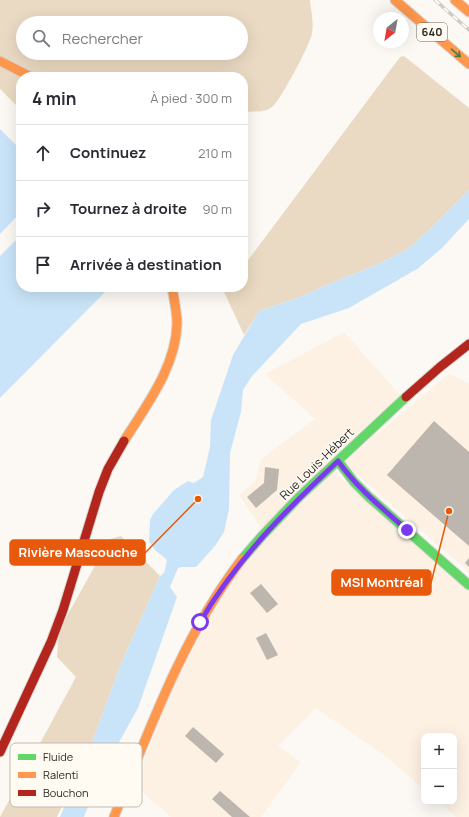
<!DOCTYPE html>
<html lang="fr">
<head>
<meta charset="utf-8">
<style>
	:root { --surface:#fff; --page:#f7f7f7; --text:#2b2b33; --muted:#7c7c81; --line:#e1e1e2 }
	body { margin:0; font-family:Manrope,sans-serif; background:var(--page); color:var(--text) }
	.controls { position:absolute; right:12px; bottom:12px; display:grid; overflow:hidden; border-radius:8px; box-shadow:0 4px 16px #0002 }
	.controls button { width:36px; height:36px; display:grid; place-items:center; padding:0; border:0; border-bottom:1px solid var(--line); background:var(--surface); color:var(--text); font:20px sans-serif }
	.compass { position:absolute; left:373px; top:12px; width:36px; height:36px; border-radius:50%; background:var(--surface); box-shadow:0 4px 16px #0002; rotate:211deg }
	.stop { position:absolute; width:12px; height:12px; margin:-9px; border:3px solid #7c3aed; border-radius:50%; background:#fff }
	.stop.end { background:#7c3aed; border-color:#fff; box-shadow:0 1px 4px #0008 }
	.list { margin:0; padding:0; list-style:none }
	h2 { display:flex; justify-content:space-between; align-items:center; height:52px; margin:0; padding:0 16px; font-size:17px }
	h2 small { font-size:13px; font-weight:400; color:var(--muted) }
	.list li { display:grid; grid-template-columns:26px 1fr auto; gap:12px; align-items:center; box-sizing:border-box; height:56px; padding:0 16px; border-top:1px solid var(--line) }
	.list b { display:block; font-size:15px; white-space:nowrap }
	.list em { font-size:13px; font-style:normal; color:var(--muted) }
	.icon { flex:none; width:22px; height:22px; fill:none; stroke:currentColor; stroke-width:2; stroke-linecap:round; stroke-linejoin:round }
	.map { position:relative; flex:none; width:469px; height:817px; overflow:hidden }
	.search { position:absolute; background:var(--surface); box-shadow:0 4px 16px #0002; left:16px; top:16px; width:232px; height:44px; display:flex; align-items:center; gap:10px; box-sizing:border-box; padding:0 14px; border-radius:22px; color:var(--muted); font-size:15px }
	.panel { position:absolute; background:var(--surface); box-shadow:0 4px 16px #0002; left:16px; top:72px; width:232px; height:220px; border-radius:16px }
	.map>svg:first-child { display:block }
	.built { fill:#fcf1e2 }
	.forest { fill:#eadac3; fill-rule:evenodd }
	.water { fill:#c9e4f8 }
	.building { fill:#bdb6ae }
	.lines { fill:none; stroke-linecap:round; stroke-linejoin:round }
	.fast-casing { stroke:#d9d5d0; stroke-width:11 }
	.slow-casing { stroke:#d9d5d0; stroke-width:11 }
	.jam-casing { stroke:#d9d5d0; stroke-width:11 }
	.fast { stroke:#63d668; stroke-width:9 }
	.slow { stroke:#ff974d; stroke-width:9 }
	.jam { stroke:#b3261e; stroke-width:9 }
	.rail-casing { stroke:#cccbca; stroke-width:3.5 }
	.rail { stroke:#fffaf2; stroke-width:2; stroke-dasharray:6; stroke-linecap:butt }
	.oneway { stroke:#487e44 }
	.route { stroke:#7c3aed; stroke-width:5 }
	.labels { text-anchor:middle; stroke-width:3.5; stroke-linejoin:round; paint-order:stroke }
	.shield { fill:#fffaf2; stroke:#6b6660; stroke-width:1 }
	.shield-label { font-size:11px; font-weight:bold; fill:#2c2721 }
	.street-label { font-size:12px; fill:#2c2721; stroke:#fffaf2 }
	.key { fill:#fffaf2; stroke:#c0bbb3; stroke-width:1 }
	.key-label { font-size:11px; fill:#2c2721 }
	.leader { fill:none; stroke:#e8590c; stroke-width:1.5 }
	.callout-dot { fill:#e8590c; stroke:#fffaf2; stroke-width:1.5 }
	.callout { fill:#e8590c; stroke:#e8590c; stroke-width:1.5 }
	.callout-label { font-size:13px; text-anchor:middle; font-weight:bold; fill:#fff }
</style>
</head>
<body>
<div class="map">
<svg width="469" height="817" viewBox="0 0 469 817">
	<rect width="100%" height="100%" fill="#fcf9f5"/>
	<g class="built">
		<path d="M344,332L400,395L327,462L340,477L469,591V817H456L439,802H454V736H424V789L385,756L316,708L278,746L301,762L261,817H171L135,786L155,730L180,673L209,619L234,579L266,535L239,495L256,480L261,459L315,419L265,374Z"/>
		<path d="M449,374L469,383V572L344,463L372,438Z"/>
	</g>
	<g class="forest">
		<path d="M0,0H310C311,11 314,22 312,34C310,44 280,102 272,107C265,113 254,111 245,112L243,114V77H21V110L0,89ZM23,23H241V53H23Z"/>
		<path d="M404,56L469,108V190L425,234L406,250L376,265L322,287L298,298L259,311L244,335L224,292L228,287H243V267L400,57Z"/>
		<path d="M121,536L160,576L121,664L93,740L57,817H0L76,677L57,657L59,630L110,539Z"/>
	</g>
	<g class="water">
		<path d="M0,129L21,150V212L0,234Z"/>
		<path d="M469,190V219L441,249L417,269L349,308L301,324L252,376L243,390L241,412L230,453L229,509L224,532L215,546L196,567H182L178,568L170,587L177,597L138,708L101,775L84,817H60L93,740L121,664L160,576L164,573L167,560L155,550L149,541L150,520L153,514L174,490L188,481L194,483L203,477L210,447L211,420L233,355L259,311L298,298L322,287L376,265L406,250L425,234Z"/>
		<path d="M21,235V287H110L0,398V256Z"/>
	</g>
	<g class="building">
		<path d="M434,421L469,452V546L387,475Z"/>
		<path d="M265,467L279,469L277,490L256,508L247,497L264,483Z"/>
		<path d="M469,558V567L465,563Z"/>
		<path d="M261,584L278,604L267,613L250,593Z"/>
		<path d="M266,633L278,655L267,660L256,638Z"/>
		<path d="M193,727L224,754L216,763L185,736Z"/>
		<path d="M220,791L250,817H232L212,799Z"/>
	</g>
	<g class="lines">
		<defs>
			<g id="fast">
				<path d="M338,461L354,482L369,497L469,585"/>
				<path d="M242,559L262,536L299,497L406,397"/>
			</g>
			<g id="slow">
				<path d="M395,0L469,64"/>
				<path d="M455,0L469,12"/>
				<path d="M0,61L31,77"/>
				<path d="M124,441C146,406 176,367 177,324C177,312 174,299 172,287"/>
				<path d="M114,817C150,728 183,636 242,559"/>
			</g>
			<g id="jam">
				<path d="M406,397L440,367L469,344"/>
				<path d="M0,752L51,642L63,610L99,492L108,469L124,441"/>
			</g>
		</defs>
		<use href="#fast" class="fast-casing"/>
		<use href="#slow" class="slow-casing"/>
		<use href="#jam" class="jam-casing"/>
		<use href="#fast" class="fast"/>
		<use href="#slow" class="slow"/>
		<use href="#jam" class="jam"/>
		<defs>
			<path id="rail" d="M435,0L469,30"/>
		</defs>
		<use href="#rail" class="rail-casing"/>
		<use href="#rail" class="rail"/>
	</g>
	<defs><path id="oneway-shaft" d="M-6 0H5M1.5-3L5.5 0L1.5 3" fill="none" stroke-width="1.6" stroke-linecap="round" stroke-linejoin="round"/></defs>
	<use class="oneway" href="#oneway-shaft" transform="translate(456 53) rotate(41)"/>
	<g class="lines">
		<path class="route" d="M200,622C238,558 285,511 338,461C357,488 382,508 407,530"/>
	</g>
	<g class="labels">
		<rect class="shield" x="417" y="23" width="30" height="18" rx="3"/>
		<g class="shield-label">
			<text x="432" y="36">640</text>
		</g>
		<g class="street-label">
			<text transform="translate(317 464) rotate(-44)" y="4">Rue Louis-Hébert</text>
		</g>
	</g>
	<rect x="10" y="743" width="132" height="64" rx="6" class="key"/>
	<rect x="18" y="754" width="18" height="6" fill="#63d668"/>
	<rect x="18" y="772" width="18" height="6" fill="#ff974d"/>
	<rect x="18" y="790" width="18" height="6" fill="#b3261e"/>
	<g class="key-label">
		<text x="43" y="761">Fluide</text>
		<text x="43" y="779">Ralenti</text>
		<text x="43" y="797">Bouchon</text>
	</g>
	<path class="leader" d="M198 499L145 553M449 511L431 583"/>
	<g class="callout-dot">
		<circle cx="198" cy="499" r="4"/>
		<circle cx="449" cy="511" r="4"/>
	</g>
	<g class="callout">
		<rect x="10" y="540" width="135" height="25" rx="4"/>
		<rect x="332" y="570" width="99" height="25" rx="4"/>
	</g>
	<g class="callout-label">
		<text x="78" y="557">Rivière Mascouche</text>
		<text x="382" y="587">MSI Montréal</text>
	</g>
</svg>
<div class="controls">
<button>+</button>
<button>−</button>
</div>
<svg class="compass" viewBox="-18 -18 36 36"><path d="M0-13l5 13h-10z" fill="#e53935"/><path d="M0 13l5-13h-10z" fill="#7c7c81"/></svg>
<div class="stop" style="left:200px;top:622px"></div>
<div class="stop end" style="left:407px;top:530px"></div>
<div class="search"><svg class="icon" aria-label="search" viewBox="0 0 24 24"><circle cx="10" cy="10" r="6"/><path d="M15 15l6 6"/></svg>Rechercher</div>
<section class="panel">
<h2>4 min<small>À pied · 300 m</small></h2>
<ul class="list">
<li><svg class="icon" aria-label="ahead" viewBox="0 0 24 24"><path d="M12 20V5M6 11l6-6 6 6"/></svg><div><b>Continuez</b></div><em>210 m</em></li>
<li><svg class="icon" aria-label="right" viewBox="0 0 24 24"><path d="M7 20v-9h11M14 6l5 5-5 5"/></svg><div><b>Tournez à droite</b></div><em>90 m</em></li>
<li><svg class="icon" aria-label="arrive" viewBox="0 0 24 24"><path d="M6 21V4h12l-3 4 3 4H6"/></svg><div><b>Arrivée à destination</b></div></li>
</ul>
</section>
</div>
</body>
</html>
